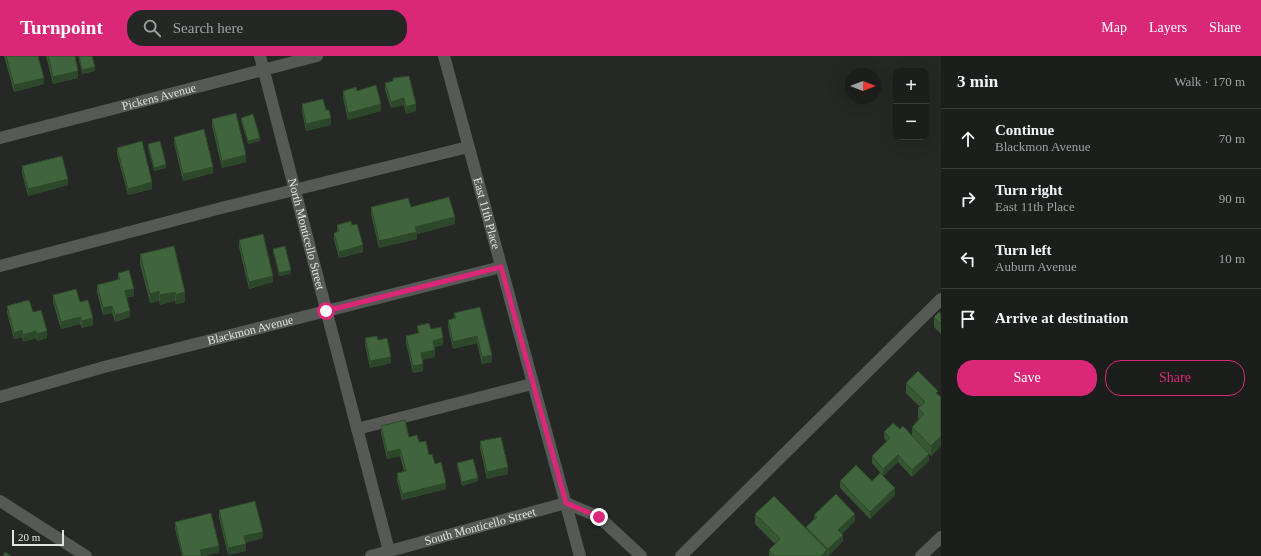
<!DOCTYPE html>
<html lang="en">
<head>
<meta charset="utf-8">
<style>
	:root { --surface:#1c1e1b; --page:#252724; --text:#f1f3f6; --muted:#a0a2a3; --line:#3a3c3a; --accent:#db2777 }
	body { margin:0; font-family:Georgia,serif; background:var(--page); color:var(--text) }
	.controls { position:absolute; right:12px; top:12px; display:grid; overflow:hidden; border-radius:8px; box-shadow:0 4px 16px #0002 }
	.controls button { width:36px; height:36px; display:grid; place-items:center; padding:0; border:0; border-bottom:1px solid var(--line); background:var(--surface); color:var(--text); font:20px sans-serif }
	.compass { position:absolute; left:845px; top:12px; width:36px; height:36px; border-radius:50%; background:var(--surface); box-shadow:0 4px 16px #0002; rotate:90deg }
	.scale { position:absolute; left:12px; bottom:10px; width:52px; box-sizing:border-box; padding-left:4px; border:2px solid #e1e3e1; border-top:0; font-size:11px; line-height:14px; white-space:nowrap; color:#e1e3e1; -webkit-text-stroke:3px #252824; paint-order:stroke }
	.stop { position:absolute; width:12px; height:12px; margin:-9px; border:3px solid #db2777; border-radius:50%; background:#fff }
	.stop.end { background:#db2777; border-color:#fff; box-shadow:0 1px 4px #0008 }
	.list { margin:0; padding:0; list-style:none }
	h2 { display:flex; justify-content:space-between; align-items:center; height:52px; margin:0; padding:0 16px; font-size:17px }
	h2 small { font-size:13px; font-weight:400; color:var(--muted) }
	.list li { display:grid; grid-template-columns:26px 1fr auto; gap:12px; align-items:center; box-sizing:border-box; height:60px; padding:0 16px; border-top:1px solid var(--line) }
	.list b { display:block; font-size:15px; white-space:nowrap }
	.list p { margin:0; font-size:13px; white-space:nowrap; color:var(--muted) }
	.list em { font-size:13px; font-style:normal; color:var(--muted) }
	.actions { display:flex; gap:8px; padding:12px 16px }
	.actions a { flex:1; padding:9px 0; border:1px solid var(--accent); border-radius:16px; text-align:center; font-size:14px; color:var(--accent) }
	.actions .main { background:var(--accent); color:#fff }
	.icon { flex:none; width:22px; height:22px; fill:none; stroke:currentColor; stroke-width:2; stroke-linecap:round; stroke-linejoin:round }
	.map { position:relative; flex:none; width:941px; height:500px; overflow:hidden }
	header { display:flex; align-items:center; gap:24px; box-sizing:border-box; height:56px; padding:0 20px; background:var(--accent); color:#fff }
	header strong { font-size:19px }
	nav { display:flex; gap:22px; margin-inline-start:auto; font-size:14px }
	.search { width:280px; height:36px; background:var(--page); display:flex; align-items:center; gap:10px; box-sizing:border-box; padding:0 14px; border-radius:16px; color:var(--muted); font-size:15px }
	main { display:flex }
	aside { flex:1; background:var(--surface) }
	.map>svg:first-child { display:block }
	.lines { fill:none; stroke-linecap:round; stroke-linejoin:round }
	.minor { stroke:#575957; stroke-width:12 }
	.wall { fill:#375734 }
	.shaded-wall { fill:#2d472a }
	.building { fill:#40653c; stroke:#2d472a }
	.route { stroke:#db2777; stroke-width:5 }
	.labels { text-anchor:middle; stroke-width:3.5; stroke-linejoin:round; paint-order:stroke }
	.street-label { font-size:12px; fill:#e1e3e1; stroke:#252824 }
</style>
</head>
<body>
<header>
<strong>Turnpoint</strong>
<div class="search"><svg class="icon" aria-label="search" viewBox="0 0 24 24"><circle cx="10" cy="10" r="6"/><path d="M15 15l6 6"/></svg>Search here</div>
<nav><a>Map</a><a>Layers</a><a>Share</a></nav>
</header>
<main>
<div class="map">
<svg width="941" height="500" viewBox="0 0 941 500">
	<rect width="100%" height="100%" fill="#252824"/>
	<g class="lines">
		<g class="minor">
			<path id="s1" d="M260,0L389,495"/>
			<path id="s2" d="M444,0L580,500"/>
			<path id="s3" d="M0,82L317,0"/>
			<path d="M0,210L225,151L468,91"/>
			<path id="s4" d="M0,341L104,311L501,211"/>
			<path d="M357,373L532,328"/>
			<path d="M0,445L86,500"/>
			<path id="s5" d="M371,500L566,447L599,461L641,500"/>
			<path d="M681,500L941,243"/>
			<path d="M921,500L941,481"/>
		</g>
	</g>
	<g class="wall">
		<path d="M4,0H38L44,28L14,36Z"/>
		<path d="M46,0H75L78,22L53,28Z"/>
		<path d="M78,0H92L95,15L82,18Z"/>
		<path d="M393,22L416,55L406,58L404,49L391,52L385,34V27L393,25Z"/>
		<path d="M343,35H357L381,55L348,64L343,42Z"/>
		<path d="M302,48L326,54L331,69L306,75L302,55Z"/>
		<path d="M241,62L260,85L248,88L241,65Z"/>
		<path d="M212,63L246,106L222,112L212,70Z"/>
		<path d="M174,81L213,117L183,125L174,87Z"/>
		<path d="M148,88L166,112L154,115L148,92Z"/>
		<path d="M117,92L152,133L128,139L117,98Z"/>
		<path d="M22,110L68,129L28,140L22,117Z"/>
		<path d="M371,151H411L455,168L417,178V183L379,192L371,158Z"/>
		<path d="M337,169H352L363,196L339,202L334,184V177L337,176Z"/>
		<path d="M239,184L273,226L249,233L239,191Z"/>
		<path d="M273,193L291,218L279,220L273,196Z"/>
		<path d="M140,198L185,246L176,248L175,245L160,249L159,245L150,247L140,208Z"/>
		<path d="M118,217L134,240L126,242L130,261L115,266L112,257L103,259L97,236V229L118,224Z"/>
		<path d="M53,239L80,246L93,269L82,272L80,268L61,273L53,246Z"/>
		<path d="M7,250L33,256L47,282L37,285L36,282L23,286L22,281L14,283L7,257Z"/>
		<path d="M480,251L492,306L482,308L477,287L453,293L448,271V264L454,263V257Z"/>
		<path d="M941,258V278L934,271V261Z"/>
		<path d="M417,270L431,273L443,289L434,291L435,301L422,304L423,315L413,317L406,287V280L418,277Z"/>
		<path d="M365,282L378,284L391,307L370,312L365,289Z"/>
		<path d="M906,327L938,339L941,341V390L931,400L924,393L929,405L912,421L898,406L883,420L872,407V400L887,386L884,382V376L900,373L912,380V371L919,363L918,362V352L920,351L906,337Z"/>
		<path d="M381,370L409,381L419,386L429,399L435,408L446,433L402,444L397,424V417L404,415L400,400L387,403L381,377Z"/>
		<path d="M480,385L508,418L487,423L480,392Z"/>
		<path d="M457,407L478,425L462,430L457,410Z"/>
		<path d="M840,425H872L895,439L870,463L840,432Z"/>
		<path d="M219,454L263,482L245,487L246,495L228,499L219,461Z"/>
		<path d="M755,458L806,474V471L814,463V459L855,465L842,478L843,485L828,500L827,499V500H769V494L775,488L755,468Z"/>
		<path d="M175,466L219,496L205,500H182L175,473Z"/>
	</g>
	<g class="shaded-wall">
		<path d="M95,11V15L82,18V14Z"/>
		<path d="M78,15V22L53,28V21Z"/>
		<path d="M44,22V28L14,36V29Z"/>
		<path d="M404,42V49L391,52V46Z"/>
		<path d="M381,48V55L348,64V57Z"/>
		<path d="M416,48V55L406,58V51Z"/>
		<path d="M331,62V69L306,75V68Z"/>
		<path d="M260,82V85L248,88V85Z"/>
		<path d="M246,99V106L222,112V105Z"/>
		<path d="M166,108V112L154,115V112Z"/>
		<path d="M213,111V117L183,125V118Z"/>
		<path d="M68,123V129L28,140V133Z"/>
		<path d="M152,126V133L128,139V133Z"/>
		<path d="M455,161V168L417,178V183L379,192V185L415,171Z"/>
		<path d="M363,189V196L339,202V196Z"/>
		<path d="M291,214V218L279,220V217Z"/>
		<path d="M273,220V226L249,233V226Z"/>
		<path d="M134,233V240L125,242V235Z"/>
		<path d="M159,235V245L150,247V238Z"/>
		<path d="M175,236V245L160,249V239Z"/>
		<path d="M185,236V246L176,248V239Z"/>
		<path d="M112,250V257L103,259V252Z"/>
		<path d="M130,255V261L115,266V259Z"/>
		<path d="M80,261V268L61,273V266Z"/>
		<path d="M93,262V269L82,272V265Z"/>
		<path d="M22,274V281L14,283V277Z"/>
		<path d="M36,275V282L23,286V279Z"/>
		<path d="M47,275V282L37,285V278Z"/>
		<path d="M477,280V287L453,293V286Z"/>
		<path d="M443,282V289L433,292V285Z"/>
		<path d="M435,294V301L421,304V297Z"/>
		<path d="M492,299V306L482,308V301Z"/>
		<path d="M391,301V307L370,312V305Z"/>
		<path d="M423,308V315L413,317V310Z"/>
		<path d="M941,380V390L931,400V390Z"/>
		<path d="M400,393V400L387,403V396Z"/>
		<path d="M929,398V405L912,421V414Z"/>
		<path d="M898,399V406L883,420V413Z"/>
		<path d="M508,411V418L487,423V416Z"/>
		<path d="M478,422V425L462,430V426Z"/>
		<path d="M446,427V433L402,444V438Z"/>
		<path d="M895,432V439L870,463V456Z"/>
		<path d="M855,458V465L838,481V474Z"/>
		<path d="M263,476V482L244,487V480Z"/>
		<path d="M843,479V485L828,500V493Z"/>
		<path d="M246,488V495L228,499V492Z"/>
		<path d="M219,490V496L205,500H200V494Z"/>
		<path d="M827,494V500H821Z"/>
	</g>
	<g class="building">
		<path d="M6,0H38L44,22L14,29Z"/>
		<path d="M48,0H75L78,15L53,21Z"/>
		<path d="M79,0H92L95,11L82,14Z"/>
		<path d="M409,20L416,48L406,51L404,42L391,46L385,27L393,25V22Z"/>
		<path d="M376,29L381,48L348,57L343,35L356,31L357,35Z"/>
		<path d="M323,43L326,54H329L331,62L306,68L302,48Z"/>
		<path d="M236,57L246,99L222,105L212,63Z"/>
		<path d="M253,58L260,82L248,85L241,62Z"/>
		<path d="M204,73L213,111L183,118L174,81Z"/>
		<path d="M142,85L152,126L128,133L117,92Z"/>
		<path d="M160,85L166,108L154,112L148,88Z"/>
		<path d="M62,100L68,123L28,133L22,110Z"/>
		<path d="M449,141L455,161L415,171L417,176L379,185L371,151L408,142L411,151Z"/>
		<path d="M351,165L352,169L357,168L363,189L339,196L334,177L339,175L337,169Z"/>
		<path d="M263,178L273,220L249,226L239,184Z"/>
		<path d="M174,190L185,236L176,239L175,236L160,239L159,235L150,238L140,198Z"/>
		<path d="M285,190L291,214L279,217L273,193Z"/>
		<path d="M129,214L134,233L125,235L130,255L115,259L112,250L103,252L97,229L120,223L118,217Z"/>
		<path d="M76,233L80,246L88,244L93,262L82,265L80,261L61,266L53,239Z"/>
		<path d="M29,244L33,256L41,254L47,275L37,278L36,275L23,279L22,274L14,277L7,250Z"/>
		<path d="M480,251L492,299L482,301L477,280L453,286L448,264L456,262L454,257Z"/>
		<path d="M939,256L941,258V268L934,261Z"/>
		<path d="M429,267L431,273L441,271L443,282L433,285L435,294L421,297L423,308L413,310L406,280L419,277L417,270Z"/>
		<path d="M377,280L378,284L387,282L391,301L370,305L365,282Z"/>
		<path d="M918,315L938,335L936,337L941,341V380L931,390L912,371L924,358L918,352L925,346L906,327Z"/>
		<path d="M405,364L409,381L417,379L419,386L426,385L429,399L432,398L435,408L441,406L446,427L402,438L397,417L406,415L400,393L387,396L381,370Z"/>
		<path d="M893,367L900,373L903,370L929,398L912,414L898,399L883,413L872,400L890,382L884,376Z"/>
		<path d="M501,381L508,411L487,416L480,385Z"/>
		<path d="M473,403L478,422L462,426L457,407Z"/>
		<path d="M856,409L872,425L880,417L895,432L870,456L840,425Z"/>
		<path d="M836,438L855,458L838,474L843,479L828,493L806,471L817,461L814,459Z"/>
		<path d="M774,440L827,494L821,500H774L769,494L780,483L755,458Z"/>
		<path d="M255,445L263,476L244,480L246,488L228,492L219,454Z"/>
		<path d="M211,457L219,490L200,494L202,500H183L175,466Z"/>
		<path d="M5,496L11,500H3Z"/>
	</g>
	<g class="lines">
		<path class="route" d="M326,255L501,211L566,447L599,461"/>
	</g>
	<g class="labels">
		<g class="street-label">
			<text dy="4" stroke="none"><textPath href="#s3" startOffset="164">Pickens Avenue</textPath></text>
			<text dy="4" stroke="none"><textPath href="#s2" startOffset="163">East 11th Place</textPath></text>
			<text dy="4" stroke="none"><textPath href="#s1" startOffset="184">North Monticello Street</textPath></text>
			<text dy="4" stroke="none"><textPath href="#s4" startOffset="259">Blackmon Avenue</textPath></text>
			<text dy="4" stroke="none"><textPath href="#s5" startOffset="113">South Monticello Street</textPath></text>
		</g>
	</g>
</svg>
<div class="controls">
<button>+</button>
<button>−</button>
</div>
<svg class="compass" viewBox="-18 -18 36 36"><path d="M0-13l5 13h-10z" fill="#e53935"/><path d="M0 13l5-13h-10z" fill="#a0a2a3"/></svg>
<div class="scale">20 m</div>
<div class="stop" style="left:326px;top:255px"></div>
<div class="stop end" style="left:599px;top:461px"></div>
</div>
<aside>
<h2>3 min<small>Walk · 170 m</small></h2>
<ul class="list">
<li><svg class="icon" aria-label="ahead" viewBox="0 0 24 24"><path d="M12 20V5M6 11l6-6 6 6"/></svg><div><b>Continue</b><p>Blackmon Avenue</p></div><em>70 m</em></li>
<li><svg class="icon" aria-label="right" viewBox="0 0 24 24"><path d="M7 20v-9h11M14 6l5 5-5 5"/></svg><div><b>Turn right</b><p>East 11th Place</p></div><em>90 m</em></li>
<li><svg class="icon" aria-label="left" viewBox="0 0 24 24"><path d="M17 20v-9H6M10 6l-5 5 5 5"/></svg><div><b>Turn left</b><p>Auburn Avenue</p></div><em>10 m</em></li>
<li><svg class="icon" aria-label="arrive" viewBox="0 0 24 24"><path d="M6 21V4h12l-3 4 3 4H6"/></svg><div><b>Arrive at destination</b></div></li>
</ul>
<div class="actions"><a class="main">Save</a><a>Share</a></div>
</aside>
</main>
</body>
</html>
